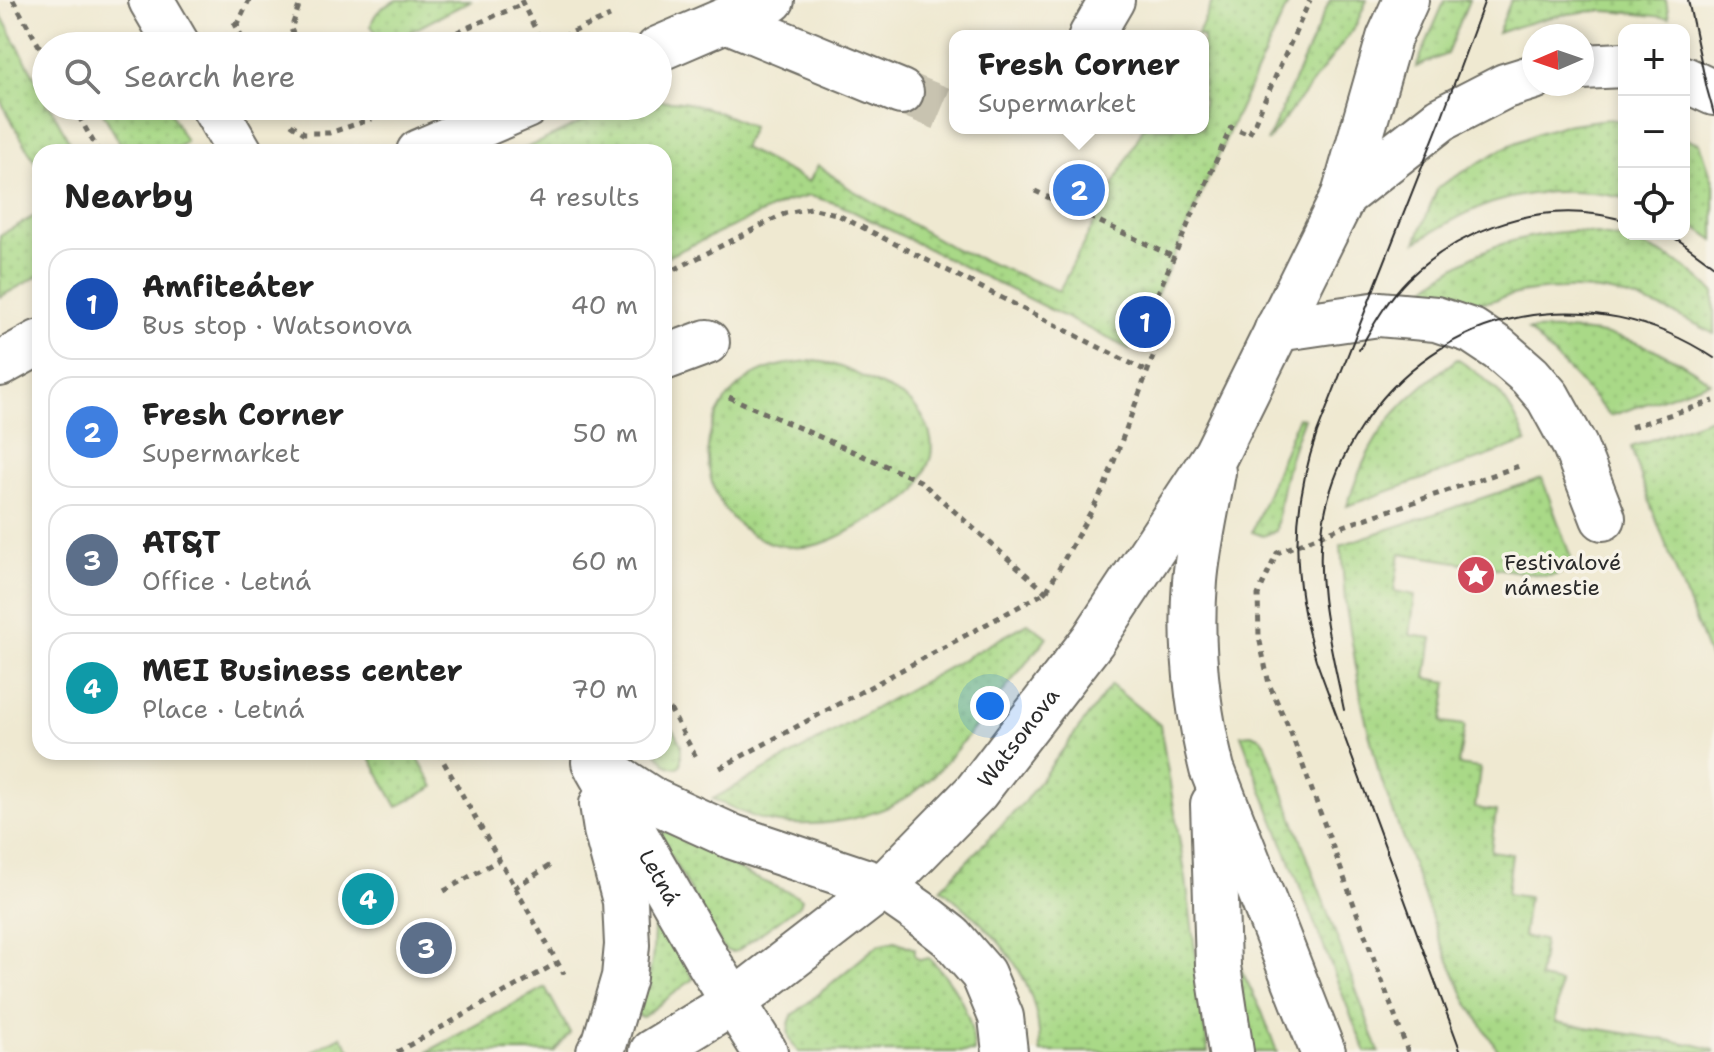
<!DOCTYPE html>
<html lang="en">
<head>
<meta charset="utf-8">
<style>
	:root { --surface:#fff; --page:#f6f6f6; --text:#222; --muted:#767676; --line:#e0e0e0; --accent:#d93025 }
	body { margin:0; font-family:"Shantell Sans",sans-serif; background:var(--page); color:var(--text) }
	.controls { position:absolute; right:24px; top:24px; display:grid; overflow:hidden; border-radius:16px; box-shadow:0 4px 12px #0003 }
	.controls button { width:72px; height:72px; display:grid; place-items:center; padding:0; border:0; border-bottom:2px solid var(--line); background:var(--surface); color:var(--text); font:40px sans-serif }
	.compass { position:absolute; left:1522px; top:24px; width:72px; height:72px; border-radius:50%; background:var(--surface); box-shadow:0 4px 12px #0003; rotate:268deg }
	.you { position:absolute; left:990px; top:706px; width:28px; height:28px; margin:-20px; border:6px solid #fff; border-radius:50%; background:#1a73e8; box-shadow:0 0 0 12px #1a73e833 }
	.badge { display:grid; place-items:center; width:52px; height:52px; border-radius:50%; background:var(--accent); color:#fff; font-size:26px; font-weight:700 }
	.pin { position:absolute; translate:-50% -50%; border:4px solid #fff; box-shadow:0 2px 8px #0006 }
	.popup { position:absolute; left:949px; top:30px; width:260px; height:104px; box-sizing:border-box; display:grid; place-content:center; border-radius:16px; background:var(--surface); filter:drop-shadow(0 2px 6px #0005); font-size:26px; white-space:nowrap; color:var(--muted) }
	.popup b { font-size:30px; color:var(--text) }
	.popup::after { content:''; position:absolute; left:50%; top:100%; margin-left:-16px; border:16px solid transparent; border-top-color:var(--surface) }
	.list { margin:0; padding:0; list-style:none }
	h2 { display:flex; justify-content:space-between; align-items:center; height:104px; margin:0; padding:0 32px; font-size:34px }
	h2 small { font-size:26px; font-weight:400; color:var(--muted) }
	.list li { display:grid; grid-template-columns:52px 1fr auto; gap:24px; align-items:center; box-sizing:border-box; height:112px; margin:0 16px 16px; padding:0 16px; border:2px solid var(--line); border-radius:24px }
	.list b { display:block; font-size:30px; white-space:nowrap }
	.list p { margin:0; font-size:26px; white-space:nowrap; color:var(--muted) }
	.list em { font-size:26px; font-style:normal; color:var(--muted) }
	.icon { flex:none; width:44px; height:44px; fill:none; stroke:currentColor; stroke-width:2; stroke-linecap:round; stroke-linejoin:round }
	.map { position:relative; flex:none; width:1714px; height:1052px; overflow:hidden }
	.search { position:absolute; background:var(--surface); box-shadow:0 4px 12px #0003; left:32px; top:32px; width:640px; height:88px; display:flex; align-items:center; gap:20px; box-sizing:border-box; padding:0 28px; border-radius:44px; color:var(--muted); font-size:30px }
	.panel { position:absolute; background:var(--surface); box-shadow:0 4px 12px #0003; left:32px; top:144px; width:640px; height:616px; border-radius:24px }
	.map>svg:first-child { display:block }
	.grass { fill:url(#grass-dots); stroke:#6a8259; stroke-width:2 }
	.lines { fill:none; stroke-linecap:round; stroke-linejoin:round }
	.minor-tunnel { stroke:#c8c3b0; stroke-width:44; stroke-dasharray:44 22; stroke-linecap:butt }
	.minor-casing { stroke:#706e65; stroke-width:48 }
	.path { stroke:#706e65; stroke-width:5; stroke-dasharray:6 6; stroke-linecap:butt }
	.minor { stroke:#fff; stroke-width:44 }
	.tram { stroke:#2b2b2b; stroke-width:2 }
	.labels { text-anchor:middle; stroke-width:7; stroke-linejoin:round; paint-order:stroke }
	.poi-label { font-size:22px; fill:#2b2b2b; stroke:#f7f3e8; text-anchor:start }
	.street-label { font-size:22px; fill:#2b2b2b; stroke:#f7f3e8 }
</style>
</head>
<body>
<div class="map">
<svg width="1714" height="1052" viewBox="0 0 1714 1052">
	<defs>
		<pattern id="grass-dots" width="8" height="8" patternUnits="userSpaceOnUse" patternTransform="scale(2)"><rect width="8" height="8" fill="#a9d987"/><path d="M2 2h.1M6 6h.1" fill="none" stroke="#92ba75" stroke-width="1.8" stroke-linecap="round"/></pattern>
	</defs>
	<rect width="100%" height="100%" fill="#f7f3e8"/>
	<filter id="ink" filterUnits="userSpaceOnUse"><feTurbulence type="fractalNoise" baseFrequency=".0125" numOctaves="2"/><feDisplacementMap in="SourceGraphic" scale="16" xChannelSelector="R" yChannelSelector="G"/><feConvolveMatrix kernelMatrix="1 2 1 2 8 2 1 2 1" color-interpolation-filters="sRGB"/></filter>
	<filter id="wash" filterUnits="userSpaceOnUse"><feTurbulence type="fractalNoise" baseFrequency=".006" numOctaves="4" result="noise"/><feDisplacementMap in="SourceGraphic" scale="32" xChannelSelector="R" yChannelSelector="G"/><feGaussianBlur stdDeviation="1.8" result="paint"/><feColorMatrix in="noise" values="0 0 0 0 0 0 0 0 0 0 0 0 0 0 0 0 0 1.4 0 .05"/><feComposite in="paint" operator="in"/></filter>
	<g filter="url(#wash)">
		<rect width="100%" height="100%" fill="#efe9d1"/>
		<g class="grass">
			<path d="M397,0H472L404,35C388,41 381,40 371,26C374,11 384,6 397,0Z"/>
			<path d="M1213,0H1290L1231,127L1145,322L1131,350L838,204L810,196L786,202L664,258V152H518L605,111L622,106H658V101C692,99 722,113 752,127L743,148L809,182L818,165L849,188L953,248L1059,291L1143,128H1203V36H1197Z"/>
			<path d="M1330,0H1367L1355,27L1267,142Z"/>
			<path d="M1445,0H1469L1447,54L1416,67Z"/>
			<path d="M1511,0H1666L1669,18C1639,14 1606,8 1576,13C1549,16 1524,24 1498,33Z"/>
			<path d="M0,13L46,98V106H50L75,152H40V171L0,100Z"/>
			<path d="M99,106H167L186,142L168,152H125Z"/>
			<path d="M1607,119L1624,121V198C1575,188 1523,190 1476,209C1455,218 1435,230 1416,242L1438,187L1506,147L1538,133L1564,125Z"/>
			<path d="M1684,138L1700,143L1714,185V240L1684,219Z"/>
			<path d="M40,213V275L0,297V235Z"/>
			<path d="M1573,231C1626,235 1678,253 1714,293V334C1668,308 1617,287 1563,289C1545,289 1526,291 1508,296C1501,297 1492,302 1485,302C1470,301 1441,292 1425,288C1475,249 1510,236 1573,231Z"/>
			<path d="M1528,330C1545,330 1562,329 1578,331C1626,334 1672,353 1710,382L1610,416L1575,377Z"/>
			<path d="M1457,359C1495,383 1510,401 1527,442L1347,506C1370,433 1397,403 1457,359Z"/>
			<path d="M809,361C835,361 854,373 877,384C886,388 896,392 905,398C922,409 935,435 931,456C929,464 925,471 922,478C920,482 919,486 917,489C908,503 880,514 866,522C842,535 821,549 792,547C707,540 677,431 746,380C764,367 787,363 809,361Z"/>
			<path d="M1298,417L1304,418C1289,455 1280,491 1276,531L1263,536L1252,532Z"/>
			<path d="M1714,417V669L1649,501L1631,447Z"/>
			<path d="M1542,478L1571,558C1565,572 1561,576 1546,576L1400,553L1394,591L1415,595L1410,635L1432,638L1426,678L1448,682L1442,722L1465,725L1458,765L1480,768L1475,808L1496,811L1491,851L1512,854L1507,894L1528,897L1523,937L1544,940L1539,979L1560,983L1555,1022L1697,1045L1714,1050V1052H1499L1467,1002L1439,938L1379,773L1363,708L1345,601L1341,545Z"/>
			<path d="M1028,623L1047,637C1024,666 1001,694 978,723C958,747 940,772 916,791C877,820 810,831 763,820C746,815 729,806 713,799Z"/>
			<path d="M1111,685L1160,725L1186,879L1208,1052H1040C1041,975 995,933 941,888L1024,802Z"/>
			<path d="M664,714L681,744V764L677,768L668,766L656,752H664Z"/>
			<path d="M1251,734L1259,737L1265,742L1379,1052H1366L1357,1031L1265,798L1241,735Z"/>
			<path d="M367,752H415L434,787L397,807Z"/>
			<path d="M662,832H668L751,876L798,896L802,899L800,905L737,951L731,952L724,950L661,839Z"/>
			<path d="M657,919L661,920L693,979L643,1017L638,1016V1011L647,987L653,953L654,924Z"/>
			<path d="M895,941L915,949V956L920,960L929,958C956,984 973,1014 974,1052H798C789,1040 785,1030 792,1016L878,945Z"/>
			<path d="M1238,963L1262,1012L1277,1052H1251Z"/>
			<path d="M545,987L570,1033L554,1052H427Z"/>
			<path d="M341,1036L352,1052H311Z"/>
		</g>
	</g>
	<g filter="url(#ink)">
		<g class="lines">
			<path class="minor-tunnel" d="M901,92L955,114"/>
			<defs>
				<g id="minor">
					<path d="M151,0L178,46"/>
					<path d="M726,20L901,92"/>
					<path d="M1091,36L1112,0"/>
					<path d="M658,49L772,0"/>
					<path d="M1582,67L1624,65"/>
					<path d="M1684,79L1714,93"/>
					<path d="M213,106L240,152"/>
					<path d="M419,152L526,106"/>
					<path d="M1344,195L1389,38L1406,0"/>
					<path d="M1277,329L1379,314L1436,319L1472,331L1499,349L1530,376L1548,397L1575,446L1603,518"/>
					<path d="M664,358L707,342"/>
					<path d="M0,364L40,342"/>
					<path d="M1213,472C1207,508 1198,545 1195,581C1190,644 1197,708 1212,769L1323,1052"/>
					<path d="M594,762L654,801L733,837L883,887L919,912L951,937L983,974L1001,1017L1005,1052"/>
					<path id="s1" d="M597,768L711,966L765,1052"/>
					<path d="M1213,804L1218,966L1231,1052"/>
					<path d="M599,1052L605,1042L624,977L627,945L625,901L606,830L602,804"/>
					<path id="s2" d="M652,1052L734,1002L883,887L976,792L1093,640L1216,454L1344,195L1441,119L1505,86L1534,77"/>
				</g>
			</defs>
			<use href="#minor" class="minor-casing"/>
			<g class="path">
				<path d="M13,0L46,58"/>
				<path d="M521,0L543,45"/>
				<path d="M234,22L246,46"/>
				<path d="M237,26L249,0"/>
				<path d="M299,46L291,29L301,0"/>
				<path d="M424,46L523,4"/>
				<path d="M540,46L610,16"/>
				<path d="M73,106L99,152"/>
				<path d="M291,124L304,133H329L372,119"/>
				<path d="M1035,191L1174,257"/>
				<path d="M664,275L786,213L811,208L836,214L1148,372"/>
				<path d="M729,397L920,481L1047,593"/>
				<path d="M1631,427L1714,401"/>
				<path d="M664,698L696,757"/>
				<path d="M438,752L564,974"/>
				<path d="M720,768L1046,592L1104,488L1163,330L1145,322L1231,127L1249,135L1310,0"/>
				<path d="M514,888L554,863"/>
				<path d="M444,891L499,860"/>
				<path d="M397,1052L557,963"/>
				<path d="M1408,1052L1291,733L1269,684L1259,637L1258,595L1277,553L1344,526L1519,466"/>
			</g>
			<use href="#minor" class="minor"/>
			<g class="tram">
				<path d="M1688,0L1707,89L1714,114"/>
				<path d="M1665,234L1680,241L1714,266"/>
				<path d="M1359,350C1374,324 1387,300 1408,279C1456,233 1527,205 1594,214C1604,215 1614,218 1624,220"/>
				<path d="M1344,710C1331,646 1312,577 1325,513C1331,482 1343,455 1360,429C1438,306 1593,277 1714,358"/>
				<path d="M1461,1052L1316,660C1292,581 1290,512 1317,433L1441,119L1485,0"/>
			</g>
		</g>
	</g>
	<defs>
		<symbol id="sight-disc" viewBox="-11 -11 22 22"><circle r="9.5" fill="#d1495b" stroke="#f7f3e8"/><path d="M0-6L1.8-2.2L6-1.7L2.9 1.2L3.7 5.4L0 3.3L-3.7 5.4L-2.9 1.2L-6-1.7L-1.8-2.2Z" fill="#fff"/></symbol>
	</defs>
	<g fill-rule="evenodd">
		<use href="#sight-disc" x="1454" y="553" width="44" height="44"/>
	</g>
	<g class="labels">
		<g class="poi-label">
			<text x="1504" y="570">Festivalové<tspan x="1504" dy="25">námestie</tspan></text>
		</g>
		<g class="street-label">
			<text dy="8" stroke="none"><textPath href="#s2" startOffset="486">Watsonova</textPath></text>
			<text dy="8" stroke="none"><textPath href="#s1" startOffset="126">Letná</textPath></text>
		</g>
	</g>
</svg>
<div class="controls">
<button>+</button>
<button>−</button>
<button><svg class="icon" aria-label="locate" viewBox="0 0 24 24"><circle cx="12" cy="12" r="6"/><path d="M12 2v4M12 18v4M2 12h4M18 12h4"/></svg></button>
</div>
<svg class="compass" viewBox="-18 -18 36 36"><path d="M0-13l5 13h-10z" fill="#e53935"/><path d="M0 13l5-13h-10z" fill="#767676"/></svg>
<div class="you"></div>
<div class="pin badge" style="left:1145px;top:322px;background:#1a4fb4">1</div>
<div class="pin badge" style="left:1079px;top:190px;background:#3f7fe0">2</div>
<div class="popup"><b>Fresh Corner</b>Supermarket</div>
<div class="pin badge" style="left:426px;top:948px;background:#5c6f8a">3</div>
<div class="pin badge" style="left:368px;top:899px;background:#0f9aa8">4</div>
<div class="search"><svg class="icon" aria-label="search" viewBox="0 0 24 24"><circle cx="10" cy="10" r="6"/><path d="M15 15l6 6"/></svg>Search here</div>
<section class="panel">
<h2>Nearby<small>4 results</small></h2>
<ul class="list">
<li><span class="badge" style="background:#1a4fb4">1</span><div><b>Amfiteáter</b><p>Bus stop · Watsonova</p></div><em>40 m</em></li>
<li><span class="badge" style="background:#3f7fe0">2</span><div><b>Fresh Corner</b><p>Supermarket</p></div><em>50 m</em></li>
<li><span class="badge" style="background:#5c6f8a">3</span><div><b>AT&amp;T</b><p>Office · Letná</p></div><em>60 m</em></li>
<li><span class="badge" style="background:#0f9aa8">4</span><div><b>MEI Business center</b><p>Place · Letná</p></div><em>70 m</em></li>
</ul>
</section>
</div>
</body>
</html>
